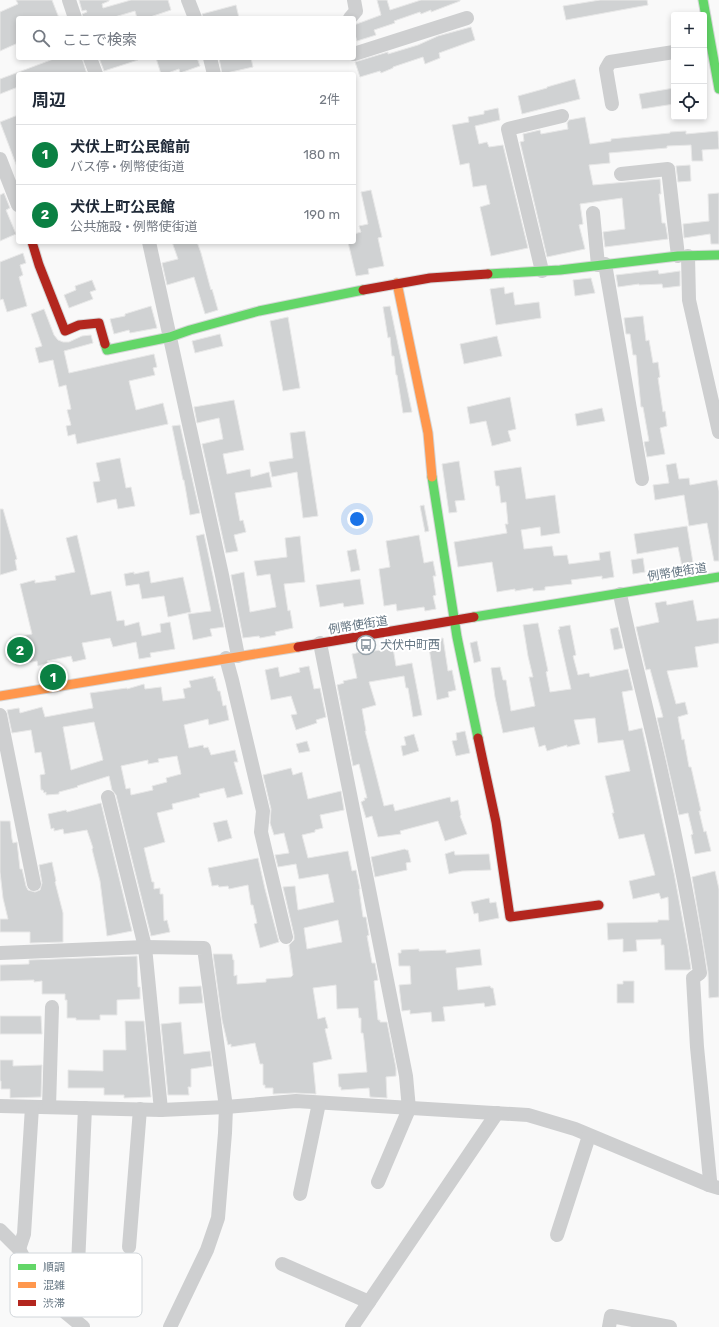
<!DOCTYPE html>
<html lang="ja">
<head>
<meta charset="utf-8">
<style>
	:root { --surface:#fff; --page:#f6f6f7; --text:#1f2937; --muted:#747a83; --line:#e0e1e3; --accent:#0b8043 }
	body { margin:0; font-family:Rubik,"Noto Sans JP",sans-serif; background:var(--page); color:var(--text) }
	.controls { position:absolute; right:12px; top:12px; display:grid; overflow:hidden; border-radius:4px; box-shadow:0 2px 6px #0003 }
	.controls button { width:36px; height:36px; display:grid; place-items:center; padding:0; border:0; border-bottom:1px solid var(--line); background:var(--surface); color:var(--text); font:20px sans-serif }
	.you { position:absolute; left:357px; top:519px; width:14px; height:14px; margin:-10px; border:3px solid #fff; border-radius:50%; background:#1a73e8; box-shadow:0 0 0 6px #1a73e833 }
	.badge { display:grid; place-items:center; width:26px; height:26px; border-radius:50%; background:var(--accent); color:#fff; font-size:13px; font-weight:700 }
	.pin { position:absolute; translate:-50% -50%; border:2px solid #fff; box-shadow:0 1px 4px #0006 }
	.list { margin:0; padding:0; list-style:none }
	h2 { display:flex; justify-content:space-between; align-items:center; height:52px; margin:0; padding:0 16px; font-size:17px }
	h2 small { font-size:13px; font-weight:400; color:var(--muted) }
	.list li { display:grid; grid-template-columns:26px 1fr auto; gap:12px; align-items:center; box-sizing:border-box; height:60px; padding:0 16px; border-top:1px solid var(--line) }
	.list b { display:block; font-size:15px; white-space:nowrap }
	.list p { margin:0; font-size:13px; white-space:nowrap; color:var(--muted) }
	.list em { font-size:13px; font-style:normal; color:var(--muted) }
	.icon { flex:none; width:22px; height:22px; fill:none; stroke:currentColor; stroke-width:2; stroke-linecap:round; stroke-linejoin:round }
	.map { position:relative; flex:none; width:719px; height:1327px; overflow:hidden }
	.search { position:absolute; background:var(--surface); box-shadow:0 2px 6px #0003; left:16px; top:16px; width:340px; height:44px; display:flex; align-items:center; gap:10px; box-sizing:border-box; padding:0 14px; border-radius:4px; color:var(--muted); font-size:15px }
	.panel { position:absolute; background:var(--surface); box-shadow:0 2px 6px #0003; left:16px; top:72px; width:340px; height:172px; border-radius:4px }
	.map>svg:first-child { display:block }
	.building { fill:#d0d2d3; stroke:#e8e8e8; fill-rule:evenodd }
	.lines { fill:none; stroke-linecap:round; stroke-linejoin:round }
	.fast-casing { stroke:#d5d6d7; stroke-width:11 }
	.slow-casing { stroke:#d5d6d7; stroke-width:11 }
	.jam-casing { stroke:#d5d6d7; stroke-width:11 }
	.street { stroke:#cecfd0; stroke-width:14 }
	.fast { stroke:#63d668; stroke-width:9 }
	.slow { stroke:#ff974d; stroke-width:9 }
	.jam { stroke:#b3261e; stroke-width:9 }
	.labels { text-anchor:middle; stroke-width:4; stroke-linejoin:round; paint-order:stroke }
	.street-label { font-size:12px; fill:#657683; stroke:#fff }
	.poi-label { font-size:12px; fill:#657683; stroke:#fff; text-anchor:start }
	.key { fill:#fff; stroke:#d1d6da; stroke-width:1 }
	.key-label { font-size:11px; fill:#657683 }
</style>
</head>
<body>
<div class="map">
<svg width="719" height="1327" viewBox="0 0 719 1327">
	<rect width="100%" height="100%" fill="#f9f9f9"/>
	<g class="building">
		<path d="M16,0H52L59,18H18V43L0,51V12L18,4Z"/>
		<path d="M79,0H109V1L102,4L103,8L131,0H168L171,10L147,18H137L135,11L111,18H83L82,14L87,12L86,10L82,11Z"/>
		<path d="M377,0H387L390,10L421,0H460V1L431,12V10L421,14L420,12L394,21L395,23L374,30L376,35L357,41L354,32V25L381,15Z"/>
		<path d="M600,0H647L648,5L566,20L563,6Z"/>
		<path d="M236,5L239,18H203L202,14Z"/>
		<path d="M471,27L475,40L439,53L440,58L425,64L423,57L393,67V68L381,73L380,71L360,77L355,62L388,52V54L418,45L438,36Z"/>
		<path d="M56,58H82L87,74H18V87L0,94V79Z"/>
		<path d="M99,58H137L138,60L104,71Z"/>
		<path d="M156,58H197L200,66L180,73L179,69L165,74H161Z"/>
		<path d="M219,58H251L253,67L222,74Z"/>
		<path d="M575,79L580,99L522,114L518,96L547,88V87Z"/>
		<path d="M674,88V104L642,109L639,94Z"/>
		<path d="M498,108L500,120L475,126L479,144L487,142L489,147L503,145L528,248L491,256L480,207L490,204L486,185L473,187L469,163L460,165L452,125L469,122L468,117L484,114V111Z"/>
		<path d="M18,115V167H17L0,122Z"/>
		<path d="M585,117L590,144L611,141V139L670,133V132L686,131V134L718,131L719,149L702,150L703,161H692L691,145L667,146V148L609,153L610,163L589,165L593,185L660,179L661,194H659L662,223H665L666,227L668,239L605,247L603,232L625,229L622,198L580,204L583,224L579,225L585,249L547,257L520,142L524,141L523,134L540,130L541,134L568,129L567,123L569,120Z"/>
		<path d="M690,165L691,181L678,182L676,166Z"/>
		<path d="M371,190L382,237L378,238L384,266L368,269L369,274L356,276L348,242H354V234L361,232L359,226L368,224L361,192Z"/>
		<path d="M4,193L10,208L6,210L16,234L0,241V195Z"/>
		<path d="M719,193V244H711L710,234L684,238L683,224L709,221L708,194Z"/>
		<path d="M172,242H197L201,253L211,290L212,289L218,310L205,314L194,277L167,285L162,263L178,259Z"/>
		<path d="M23,253L26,263L20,265L23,275L19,277L27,306L7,312L3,299L0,300V262Z"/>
		<path d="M658,270L659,274L680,271V286L663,288L662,284L639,285V284L618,287L616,275Z"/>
		<path d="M591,278L595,293L575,296L573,280Z"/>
		<path d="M92,280L96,290L90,292L93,299L69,308L64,295L76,290L75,286Z"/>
		<path d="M504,287L505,294L513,292L515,305L539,302L541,318L496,325L490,289Z"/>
		<path d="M151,306L157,328L130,333L129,330L114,334L110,319L125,316V314Z"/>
		<path d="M390,306L412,412L403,413L397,375H396L394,356H392L390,337L388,338L383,307Z"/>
		<path d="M44,309L54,335L58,340L63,342H69L82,336L91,335L93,343L64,351L69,373L154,354L157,367L153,368L155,375L129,381L136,410L163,403L168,424L77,444L75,434L68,436L66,426L71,425L67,410L71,409L66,385L59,387L53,360L39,363L35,348L42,346L31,314Z"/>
		<path d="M643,316L646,341L649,340L653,363L658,362L660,377L658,378L663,412L665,411L667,426L660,428L665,454L647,457L644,442L649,441L643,407H641L636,355H633L630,334H626L624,318Z"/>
		<path d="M288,317L300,388L283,391L270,321Z"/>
		<path d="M220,334L223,346L195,353L192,341Z"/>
		<path d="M497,336L502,356L464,364L460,344Z"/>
		<path d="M510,397L516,429L508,431L511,441L492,446L486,421L470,424L467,407Z"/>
		<path d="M234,400L244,450L223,454L227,474L250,469L251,477L269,472L272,487L235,493L240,521L243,520L246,532L234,535L238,551L226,553L202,444L223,439L219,418L197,423L194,407Z"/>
		<path d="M602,408L605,421L577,426L575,414Z"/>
		<path d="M180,425L200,513L190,515L184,480H183L172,426Z"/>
		<path d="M305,431L318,516L303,518L297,472L272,477L269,462L293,458L290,433Z"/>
		<path d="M120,458L126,488L131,487L135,506L118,509L116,499L97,503L93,482L100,481L96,463Z"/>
		<path d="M459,461L465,500L455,501L457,512L449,513L442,464Z"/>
		<path d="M676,463L679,479L689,478L690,485L717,480L719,491V561H714L707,523L689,526L684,495L655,500L653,485L669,483L666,465Z"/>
		<path d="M521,467L526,499L555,495L560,533L541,536L540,527L521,530L524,549L552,546L554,556L567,555L569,564L600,560L599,553L610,551L614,577L602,579V576L571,580L572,584L545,587V590L533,591V588L515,591V589L497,592L492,562L458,567L454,542L507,533L505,524H508L506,502L501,503L499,486H496L494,471Z"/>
		<path d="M424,505L429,531L425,532L420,506Z"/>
		<path d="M0,509H3L17,559L15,560L17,570L0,575Z"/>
		<path d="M687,526L694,569L683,571L678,547L637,554L634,534Z"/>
		<path d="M204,534L224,627L210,629L212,636L193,640L188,614L211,611L196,536Z"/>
		<path d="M77,535L91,595L111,591L117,621L124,620L125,626L139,622L142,636L161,632L160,624L170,622L175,649L150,653L151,657L139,659L136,642L113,647L110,638L82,643L86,659L73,662L71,656L47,661L48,663L38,666L37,661L16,665L10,638L32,634L20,584L35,580V583L56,580L55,576L75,572L66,538Z"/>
		<path d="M419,535L424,563L433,561L436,576H433L436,595L433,596L436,609L425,611L424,607L397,611L396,604L384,606L379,569L390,567L386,541Z"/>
		<path d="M300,536L305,582L284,584L288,611L290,610L293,628L275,632L276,635L260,638L259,636L243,638L231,575L244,572L250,612L276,607L270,574L257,576L254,561L287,557L285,538Z"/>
		<path d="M356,549L360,570L351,572L347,551Z"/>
		<path d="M643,558L645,572L633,574L631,560Z"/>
		<path d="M149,571L151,583L183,577L191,612L168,617L164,596L142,599L139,584L126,586L124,574L134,572V574Z"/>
		<path d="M360,579L364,604L344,607L343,603L320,607L316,585Z"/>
		<path d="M693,600L697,621L719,618V643L695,647L698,667L667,671L676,704L685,702L688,714L678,717L682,740L684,739L689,767H691L701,811H699L704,832L706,831L711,851L695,854L691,835L693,834L688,813L679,815L657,718L663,717L650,669L646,670L636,627L659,622L655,603L666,601L667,605Z"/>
		<path d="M538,623L548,671L546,672L550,692L571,689L558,630L560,629L559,627L570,625L576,655L573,656L578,675L589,673L590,677L628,669L633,690L622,692L629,731L642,728L674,873L688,949L691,969L689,970H665L664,945H661V939L636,940L637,951L623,952V939L608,940L607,923L658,922V920H669L668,897L661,899L659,893L633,899L629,881L655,875L644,834L619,839L612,813H614L605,776L630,771L623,740L598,743L595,718L574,720L580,744L567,747V745L547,751L545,745L539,747L534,727L503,733L495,697L491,668L500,667L503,680H506L511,711L535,706L529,677H533L528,656L523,625Z"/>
		<path d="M618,627L623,648L614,650L610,629Z"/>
		<path d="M443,638L448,671L452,670L456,690L448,692L449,697L437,700L428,641Z"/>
		<path d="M477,641L481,661L474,663L470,643Z"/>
		<path d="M393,648L396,666L412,663L422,715L413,717L408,688H406L404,676L369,682L376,705L362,709L366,731H365L384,806L393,804L395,811L450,797L451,802L458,800L461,815L460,816L467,834L445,841L438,821L400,831L401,834L378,837L372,816L366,818L361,802L365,800L364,798H367L359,764L353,766L337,685L344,683L343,681L357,678L352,654L374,649V651Z"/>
		<path d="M309,666L314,689L320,688L326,717L316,720L317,723L296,730L291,715L297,714L291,696L271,700L265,670L278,667L280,677L300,672L299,668Z"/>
		<path d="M213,676L214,679L215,678L218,691H220L223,706L226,705L229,720L209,725L208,719L184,725L189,748L203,745L204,748L208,747L211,755L235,750L238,762H234L243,794L227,798L224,788L199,794L200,797L172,804L173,809L157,813L165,842L144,848L152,882H154V889L160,888V894H163L164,921L167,920L170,932L151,936L116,795L112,790L109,776L77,786L78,787L59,792V794L46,795V792L44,793L43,790H41L40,775L45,774L41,752L35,753L31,730L12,733L7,710L19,708L20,713L42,707L45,717L93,708L90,693L127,688V689L144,684L145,689L161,687L163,701L185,698L183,689L191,687L189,681ZM94,722L103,760L71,770L63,727ZM177,756L181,774L166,778L167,782L152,786L153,790L131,795L130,788L126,789L121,766L148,760V764L159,762L158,759Z"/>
		<path d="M465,731L470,753L456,756L452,741L457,740L456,733Z"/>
		<path d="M414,734L419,751L403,756L401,746L406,745L404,737Z"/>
		<path d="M307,741L310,751L299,753L296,744Z"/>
		<path d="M291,768L293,775L302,772L308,799L341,791L344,810L320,815L323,828L315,830V832L302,835L308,858L348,851L352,871L356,870L360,889H359L363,917H366L369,935L367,936L372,963H375L378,980L374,981L378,1020H380V1022H387L396,1068V1076L386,1077L387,1098L370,1097L369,1088L341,1090V1087H339L338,1074L367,1072L364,1040L363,1033H361V1018H359L358,1008L337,1009L336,985L313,988L318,1019L325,1017L328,1028L325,1029L332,1059L313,1063L316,1094L295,1093L273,1094V1088H265V1085H263V1064H260L255,1043L231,1047V1044L228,1045L222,1020L213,954H232L233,960H234V976L237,975V984L266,982V979L291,977L293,975L289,945L294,940V935L283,887L295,886L298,910L334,902L328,874L299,879L296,864L278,867L275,855L289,853L284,833L274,835L270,823L271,809L263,775ZM338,920L342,942L307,949L304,928Z"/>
		<path d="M101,803L132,931L107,936L100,881L92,849L93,848L87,830L64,834L63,829L54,831V828L51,829L48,814L66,810L67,812Z"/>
		<path d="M227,820L232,838L218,842L213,823Z"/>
		<path d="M0,821H10L12,839L13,843L17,842L20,869H22L26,886L28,890L35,892L40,890L42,883L39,865L52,862L56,881L55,882L63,913V942L30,943V932H0V919H8L3,898L0,872Z"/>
		<path d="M405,849L406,850H408L411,862L406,863L407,870L375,877L371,857Z"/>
		<path d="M454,851L455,855L489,854L491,870L462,871L449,874L445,854Z"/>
		<path d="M258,858L265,889L279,942L260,948L254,924L257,923L253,905H251L248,885L229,889L228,886L219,887L218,885L212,886L208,868Z"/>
		<path d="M715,871L719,889V997L709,998L708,972L692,877Z"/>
		<path d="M489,898L490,903L496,902L499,918L479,922L478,913L474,914L471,902Z"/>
		<path d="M419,949V951L446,950V953L480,949L482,965L456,968L458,990L490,986L491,988H493L496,1005L485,1007L484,1003L443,1007L445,1021L432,1022L431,1012L410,1014V1010L402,1011L399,985L411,984L410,966H399L398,953H401V950Z"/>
		<path d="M137,956L138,987H140V999L117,1000V1015H100V1020H76V1018H67V1000H65V994H42V981L34,982V980L0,981V965L29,964V960Z"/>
		<path d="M623,981H634V1003H617V984H623Z"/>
		<path d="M201,986L203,1003L179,1004V987Z"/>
		<path d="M0,1016H41L42,1034H0Z"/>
		<path d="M125,1021H144L151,1097L124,1098V1095H104V1088H68V1070L103,1071V1050H126Z"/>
		<path d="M181,1022L184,1054L210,1051L212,1066L191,1069V1087H188L189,1095H168L161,1024Z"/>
		<path d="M0,1060H13V1066L42,1065L41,1097L10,1098V1089H1V1081H0Z"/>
	</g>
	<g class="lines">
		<defs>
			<g id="fast">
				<path d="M703,0L719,89"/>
				<path d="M488,274L560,270L678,256L719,255"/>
				<path d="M105,344L107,350L170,337L190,330L259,311L363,290"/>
				<path d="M432,477L457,637L478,738"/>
				<path d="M474,617L719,577"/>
			</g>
			<g id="slow">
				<path d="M397,283L428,433L432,477"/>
				<path d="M0,696L298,647"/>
			</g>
			<g id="jam">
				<path d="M32,242L39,265L65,331L79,325L99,323L105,344"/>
				<path d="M363,290L430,278L488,274"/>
				<path d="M298,647L474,617"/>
				<path d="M478,738L496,822L510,917L599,905"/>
			</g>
		</defs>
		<use href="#fast" class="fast-casing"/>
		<use href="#slow" class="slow-casing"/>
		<use href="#jam" class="jam-casing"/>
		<g class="street">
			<path d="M69,0L75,18"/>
			<path d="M188,0L195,18"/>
			<path d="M350,18L356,11L354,0"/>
			<path d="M354,54L467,18"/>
			<path d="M90,58L96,74"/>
			<path d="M210,58L214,74"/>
			<path d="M612,104L606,69L610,62L674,52"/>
			<path d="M0,159L18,205"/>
			<path d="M621,174L668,169L678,256"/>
			<path d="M593,213L598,265"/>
			<path d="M149,242L222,575L238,656"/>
			<path d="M688,256L689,300L719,432"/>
			<path d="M605,264L642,479"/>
			<path d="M542,271L508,129L562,116"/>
			<path d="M620,594C632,653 648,712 661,771C676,838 690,905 700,973L693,978L697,1047L710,1180L709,1185"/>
			<path d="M320,643L406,1076L409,1109L378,1182"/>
			<path d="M226,658L232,680L263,811L261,832L286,937"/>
			<path d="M0,715L34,884"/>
			<path d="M108,797L145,947L161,1110"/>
			<path d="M0,953L145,947L204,948L226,1107L225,1133L218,1218L207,1250L170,1327"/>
			<path d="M0,1106L161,1110L226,1107L296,1101L528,1115L575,1129L709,1185L719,1188"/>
			<path d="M49,1107L52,1007"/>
			<path d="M300,1194L319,1103"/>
			<path d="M0,1230L19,1249L27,1264L59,1307L83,1327"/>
			<path d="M557,1235L589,1136"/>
			<path d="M129,1247L140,1109"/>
			<path d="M19,1249L24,1234L32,1107"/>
			<path d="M282,1264L369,1302"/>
			<path d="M78,1265L85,1108"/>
			<path d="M352,1327L497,1113"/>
			<path d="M609,1327L611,1316L670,1327"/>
		</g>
		<use href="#fast" class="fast"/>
		<use href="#slow" class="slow"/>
		<use href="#jam" class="jam"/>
	</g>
	<defs>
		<symbol id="bus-ring" viewBox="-11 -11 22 22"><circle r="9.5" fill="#fff" stroke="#99a4ac" stroke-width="1.5"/><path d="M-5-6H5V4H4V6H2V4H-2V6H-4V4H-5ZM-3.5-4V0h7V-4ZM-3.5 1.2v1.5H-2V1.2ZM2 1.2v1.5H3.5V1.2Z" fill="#99a4ac"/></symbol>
	</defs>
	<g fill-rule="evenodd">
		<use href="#bus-ring" x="355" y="634" width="22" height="22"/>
	</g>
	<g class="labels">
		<g class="street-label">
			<text transform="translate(677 572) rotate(-9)" y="4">例幣使街道</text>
			<text transform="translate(358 625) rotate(-9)" y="4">例幣使街道</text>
		</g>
		<g class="poi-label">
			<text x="380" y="649">犬伏中町西</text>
		</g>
	</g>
	<rect x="10" y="1253" width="132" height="64" rx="6" class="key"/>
	<rect x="18" y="1264" width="18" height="6" fill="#63d668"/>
	<rect x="18" y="1282" width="18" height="6" fill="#ff974d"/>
	<rect x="18" y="1300" width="18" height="6" fill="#b3261e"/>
	<g class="key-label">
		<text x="43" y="1271">順調</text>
		<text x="43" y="1289">混雑</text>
		<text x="43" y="1307">渋滞</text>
	</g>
</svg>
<div class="controls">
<button>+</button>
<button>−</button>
<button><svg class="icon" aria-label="locate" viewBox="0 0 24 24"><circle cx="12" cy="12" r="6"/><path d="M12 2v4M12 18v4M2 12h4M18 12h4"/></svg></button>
</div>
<div class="you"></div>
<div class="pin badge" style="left:53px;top:677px">1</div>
<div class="pin badge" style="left:20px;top:650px">2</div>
<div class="search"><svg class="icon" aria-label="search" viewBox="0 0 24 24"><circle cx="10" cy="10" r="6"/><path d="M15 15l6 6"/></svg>ここで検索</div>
<section class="panel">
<h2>周辺<small>2件</small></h2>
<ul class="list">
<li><span class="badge">1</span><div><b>犬伏上町公民館前</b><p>バス停 · 例幣使街道</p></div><em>180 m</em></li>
<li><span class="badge">2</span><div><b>犬伏上町公民館</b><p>公共施設 · 例幣使街道</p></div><em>190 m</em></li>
</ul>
</section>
</div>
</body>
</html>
